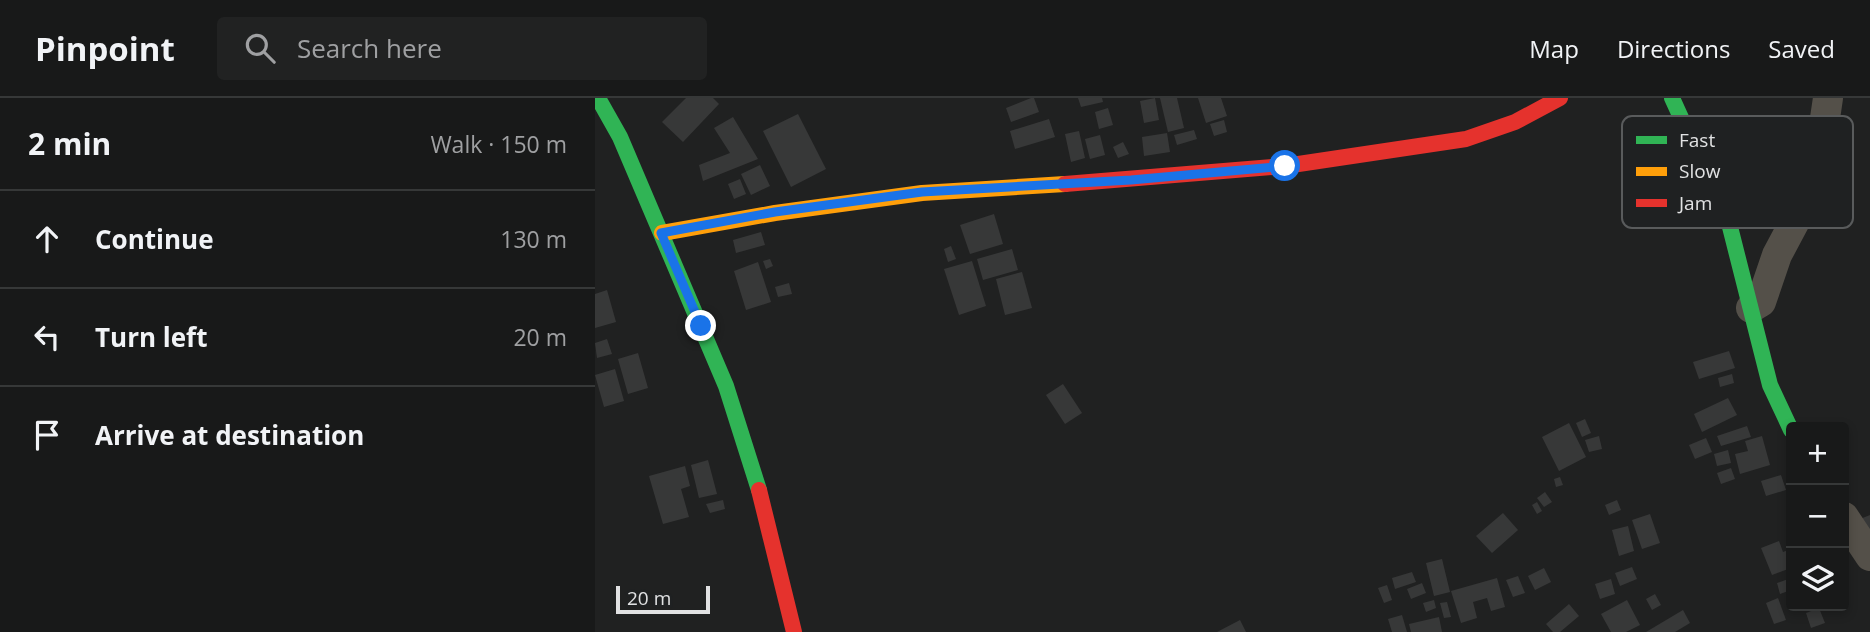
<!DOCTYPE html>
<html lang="en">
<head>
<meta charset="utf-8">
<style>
	:root { --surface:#181919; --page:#212222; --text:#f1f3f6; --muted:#9fa0a2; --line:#363838 }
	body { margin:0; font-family:"Open Sans",sans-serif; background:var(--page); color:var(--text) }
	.controls { position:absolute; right:21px; bottom:21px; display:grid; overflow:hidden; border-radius:7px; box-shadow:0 4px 10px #0003 }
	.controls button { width:63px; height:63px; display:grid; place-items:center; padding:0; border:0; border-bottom:2px solid var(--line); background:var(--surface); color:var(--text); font:35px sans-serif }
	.scale { position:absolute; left:21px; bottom:18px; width:94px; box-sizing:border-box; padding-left:7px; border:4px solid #e1e2e3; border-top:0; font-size:19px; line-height:24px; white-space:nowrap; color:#e1e2e3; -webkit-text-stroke:5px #1f2122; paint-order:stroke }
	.stop { position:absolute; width:21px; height:21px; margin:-16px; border:5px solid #1a73e8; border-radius:50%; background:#fff }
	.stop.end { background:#1a73e8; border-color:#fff; box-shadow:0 2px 7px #0008 }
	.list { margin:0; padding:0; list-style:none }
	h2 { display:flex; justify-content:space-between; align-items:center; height:91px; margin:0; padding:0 28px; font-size:30px }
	h2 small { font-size:23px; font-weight:400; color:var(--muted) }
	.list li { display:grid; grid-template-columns:46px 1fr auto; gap:21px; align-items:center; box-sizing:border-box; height:98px; padding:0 28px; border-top:2px solid var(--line) }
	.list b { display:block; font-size:26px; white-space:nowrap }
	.list em { font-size:23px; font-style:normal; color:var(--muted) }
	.icon { flex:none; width:38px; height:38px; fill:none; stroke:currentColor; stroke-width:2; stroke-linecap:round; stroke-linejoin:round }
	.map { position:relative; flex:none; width:1275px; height:534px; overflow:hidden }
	header { display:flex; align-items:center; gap:42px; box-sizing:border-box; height:98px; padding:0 35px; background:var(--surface); border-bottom:2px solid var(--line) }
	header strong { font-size:33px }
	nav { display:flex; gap:38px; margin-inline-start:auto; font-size:24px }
	.search { width:490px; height:63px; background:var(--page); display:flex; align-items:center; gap:18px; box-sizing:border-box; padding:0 24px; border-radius:7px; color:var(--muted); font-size:26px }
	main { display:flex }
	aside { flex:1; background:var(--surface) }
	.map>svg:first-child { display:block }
	.building { fill:#373838 }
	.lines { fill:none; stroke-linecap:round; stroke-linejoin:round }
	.street { stroke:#545049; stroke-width:30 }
	.fast { stroke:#30b455; stroke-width:16 }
	.slow { stroke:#ff9f0a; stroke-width:16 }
	.jam { stroke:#e5322d; stroke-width:16 }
	.route { stroke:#1a73e8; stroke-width:9 }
	.key { fill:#1f2122; stroke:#595b5c; stroke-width:2 }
	.key-label { font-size:19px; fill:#e1e2e3 }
</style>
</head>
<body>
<header>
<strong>Pinpoint</strong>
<div class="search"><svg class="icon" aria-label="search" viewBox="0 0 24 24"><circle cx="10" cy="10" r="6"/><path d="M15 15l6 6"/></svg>Search here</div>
<nav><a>Map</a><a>Directions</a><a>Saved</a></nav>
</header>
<main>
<aside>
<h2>2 min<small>Walk · 150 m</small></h2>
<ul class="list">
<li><svg class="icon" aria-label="ahead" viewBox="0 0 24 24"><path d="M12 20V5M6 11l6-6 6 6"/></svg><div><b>Continue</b></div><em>130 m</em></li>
<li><svg class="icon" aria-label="left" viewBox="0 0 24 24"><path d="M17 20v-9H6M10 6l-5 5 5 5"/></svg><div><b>Turn left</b></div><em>20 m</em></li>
<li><svg class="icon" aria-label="arrive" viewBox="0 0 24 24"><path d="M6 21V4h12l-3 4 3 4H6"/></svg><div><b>Arrive at destination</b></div></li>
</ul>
</aside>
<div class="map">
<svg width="1275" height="534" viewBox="0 0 1275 534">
	<rect width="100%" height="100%" fill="#202121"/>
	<g class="building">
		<path d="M91,0H118L124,6L88,44L67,24Z"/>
		<path d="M436,0H439L444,14L416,24L411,10Z"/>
		<path d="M483,0H507L508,4L486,9Z"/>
		<path d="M560,0L564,22L549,25L545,3Z"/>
		<path d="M565,0H582L589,30L573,34Z"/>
		<path d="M603,0H626L632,18L611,25Z"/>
		<path d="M513,10L518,27L504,31L500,14Z"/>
		<path d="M203,16L231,71L196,89L168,33Z"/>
		<path d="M138,19L163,61L108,83L104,67L135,55L119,30Z"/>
		<path d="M454,21L460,39L420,51L415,33Z"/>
		<path d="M629,22L632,34L619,38L615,26Z"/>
		<path d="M599,32L602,41L582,47L579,37Z"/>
		<path d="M484,33L490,60L476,64L470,36Z"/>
		<path d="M572,35L575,54L549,58L547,39Z"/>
		<path d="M505,37L510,57L495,61L490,41Z"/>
		<path d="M528,44L534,56L523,60L518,49Z"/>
		<path d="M165,67L175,88L156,97L146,76Z"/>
		<path d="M145,81L151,96L139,101L133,86Z"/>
		<path d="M399,116L408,146L375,156L365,127Z"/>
		<path d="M166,134L170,147L141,155L138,142Z"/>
		<path d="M356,148L361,161L353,164L349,151Z"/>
		<path d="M417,151L423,172L388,182L382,161Z"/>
		<path d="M175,161L178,168L171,171L168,163Z"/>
		<path d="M377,163L391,208L364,217L349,171Z"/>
		<path d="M163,164L176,204L151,212L139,173Z"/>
		<path d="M427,174L437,210L410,217L401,181Z"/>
		<path d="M194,185L197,196L183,199L180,189Z"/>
		<path d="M12,192L21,224L0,230V196Z"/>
		<path d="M12,241L17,256L2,260L0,245Z"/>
		<path d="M1134,253L1140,270L1104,281L1098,264Z"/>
		<path d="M43,255L53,290L33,296L23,261Z"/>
		<path d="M20,271L29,303L9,309L0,277Z"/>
		<path d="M1137,276L1139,285L1125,289L1123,280Z"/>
		<path d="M468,286L487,315L470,326L451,297Z"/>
		<path d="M1133,300L1142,317L1107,334L1099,316Z"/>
		<path d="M990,321L996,335L987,339L981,325Z"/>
		<path d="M974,325L991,359L964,373L947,339Z"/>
		<path d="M1152,328L1156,339L1126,348L1122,338Z"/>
		<path d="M1004,338L1007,351L994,354L990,342Z"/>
		<path d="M1167,338L1175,367L1145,376L1140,356L1153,353L1150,343Z"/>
		<path d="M1111,340L1117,354L1100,361L1094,347Z"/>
		<path d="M1133,352L1136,365L1122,368L1119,356Z"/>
		<path d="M113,362L122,396L104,400L96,367Z"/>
		<path d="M90,368L95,388L86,391L94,419L68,426L54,378Z"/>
		<path d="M1136,370L1140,381L1126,386L1122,375Z"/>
		<path d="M1186,377L1191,392L1171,398L1166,383Z"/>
		<path d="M965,379L968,387L961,389L959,381Z"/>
		<path d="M950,394L957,404L949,409L942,400Z"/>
		<path d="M128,402L130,411L115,415L111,406Z"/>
		<path d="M1022,402L1026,412L1014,417L1010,407Z"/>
		<path d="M942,404L947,413L942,416L937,407Z"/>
		<path d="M908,415L923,432L897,455L881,438Z"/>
		<path d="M1055,416L1065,445L1047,451L1037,422Z"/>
		<path d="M1275,417V446L1260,423Z"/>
		<path d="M1033,428L1039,453L1024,458L1017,432Z"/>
		<path d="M1184,443L1188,454L1196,451V470L1177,477L1166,450Z"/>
		<path d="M847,461L855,494L839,498L831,465Z"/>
		<path d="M1037,469L1042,481L1025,488L1020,475Z"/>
		<path d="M949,470L956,484L940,492L933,478Z"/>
		<path d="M817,474L821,484L800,491L797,480Z"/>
		<path d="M923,478L930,495L918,499L911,482Z"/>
		<path d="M902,480L910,509L896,513L892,500L878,504L882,520L866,525L856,493Z"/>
		<path d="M1196,480V492L1185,496L1182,485Z"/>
		<path d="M1016,481L1020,496L1005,501L1000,486Z"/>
		<path d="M827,485L831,495L816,501L812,491Z"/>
		<path d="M792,487L797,502L789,505L783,490Z"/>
		<path d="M1060,496L1066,507L1057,512L1051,501Z"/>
		<path d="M1183,500L1191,522L1179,526L1171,505Z"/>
		<path d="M839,502L841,510L831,514L828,505Z"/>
		<path d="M1032,502L1045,527L1031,534H1016L1006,516Z"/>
		<path d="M852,504L856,519L849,520L845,505Z"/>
		<path d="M974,506L984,518L965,534H958L951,526Z"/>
		<path d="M1224,510L1230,525L1216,530L1211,515Z"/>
		<path d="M1088,512L1095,525L1080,534H1051Z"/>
		<path d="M807,517L812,534H797L793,521Z"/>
		<path d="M844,519L847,534H816L814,526Z"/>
		<path d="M645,522L651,534H622Z"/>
	</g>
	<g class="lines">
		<g class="street">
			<path d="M1156,210L1166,204L1182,157L1207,110L1224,61L1233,0"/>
			<path d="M1249,419L1275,458"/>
		</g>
		<g class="fast">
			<path d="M3,0L25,39L131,288L164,392"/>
			<path d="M1077,0L1134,125L1175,287L1196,332"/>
		</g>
		<path class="slow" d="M67,135L180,115L327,95L470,86"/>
		<g class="jam">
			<path d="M470,86L690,68L871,41L920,24L965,0"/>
			<path d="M164,392L199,534"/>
		</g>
	</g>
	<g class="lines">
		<path class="route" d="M106,228L66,135L180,114L327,94L536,82L690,68"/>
	</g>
	<rect x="1027" y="18" width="231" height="112" rx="10" class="key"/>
	<rect x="1041" y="38" width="31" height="8" fill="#30b455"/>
	<rect x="1041" y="69" width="31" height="9" fill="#ff9f0a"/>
	<rect x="1041" y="101" width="31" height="8" fill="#e5322d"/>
	<g class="key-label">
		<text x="1084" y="49">Fast</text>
		<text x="1084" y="80">Slow</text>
		<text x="1084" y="112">Jam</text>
	</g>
</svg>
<div class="controls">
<button>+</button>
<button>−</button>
<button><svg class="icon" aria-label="layers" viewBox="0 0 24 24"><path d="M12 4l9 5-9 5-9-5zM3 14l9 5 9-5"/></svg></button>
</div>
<div class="scale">20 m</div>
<div class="stop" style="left:690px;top:68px"></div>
<div class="stop end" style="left:106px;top:228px"></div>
</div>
</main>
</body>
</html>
